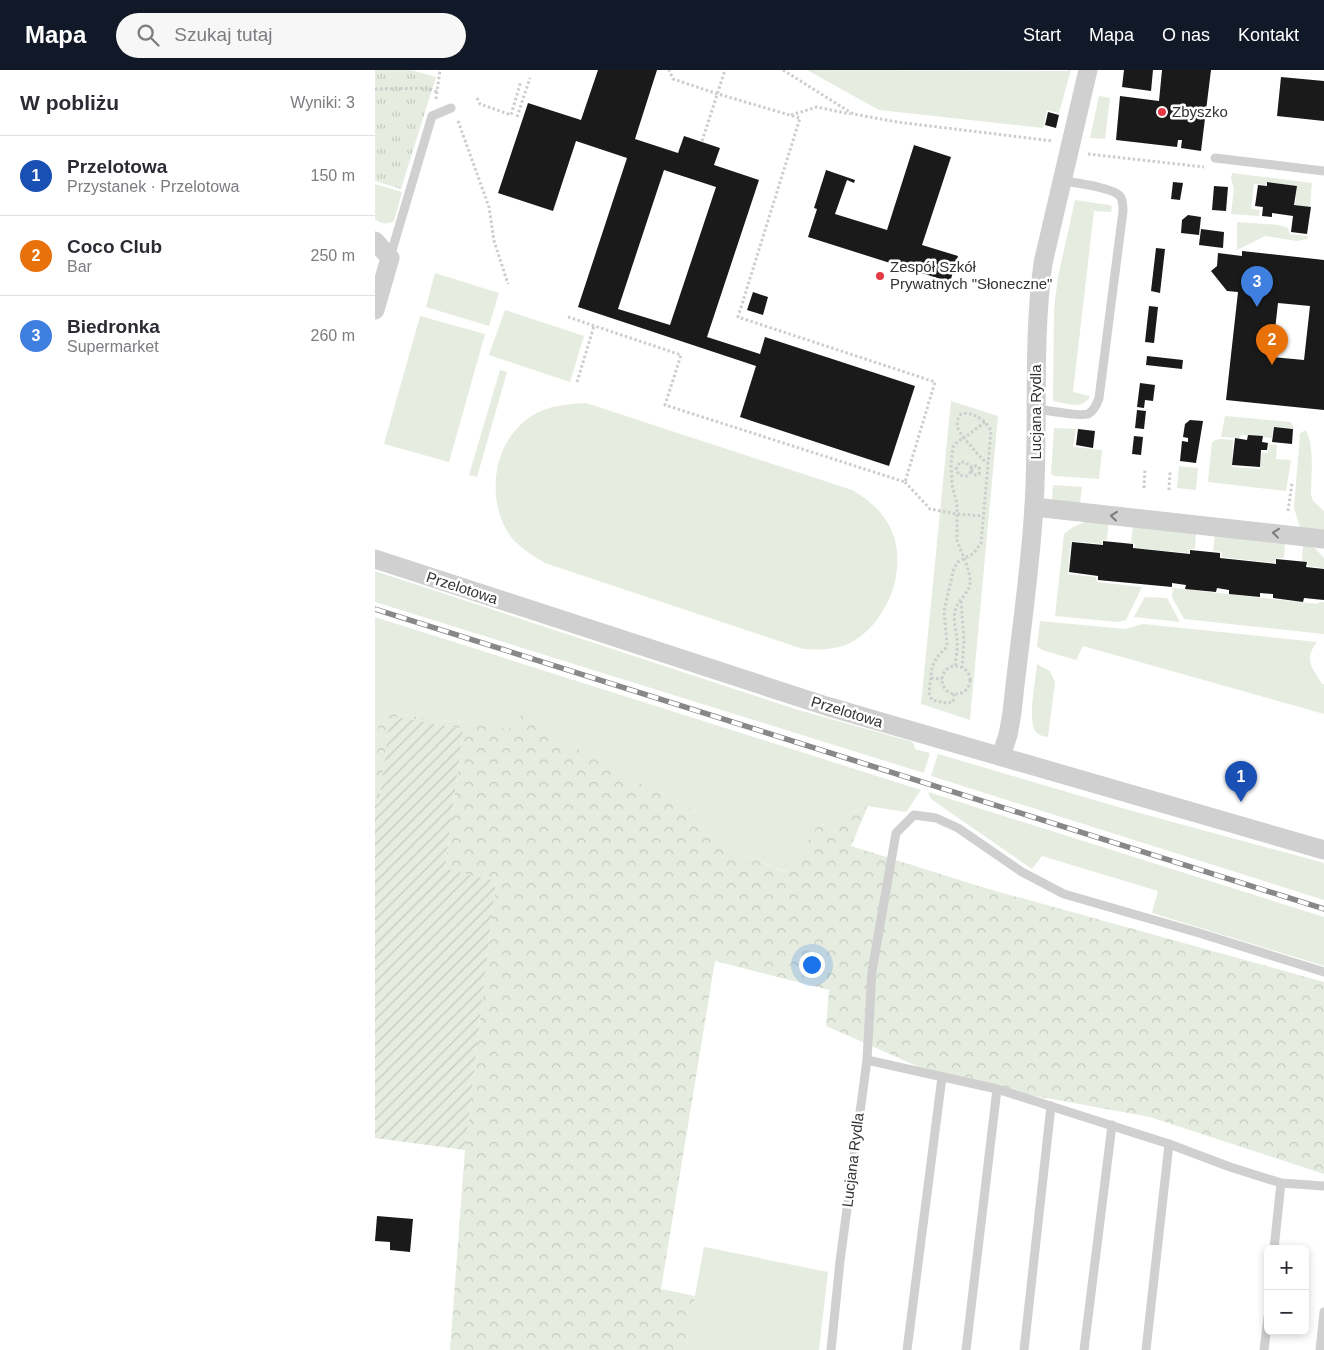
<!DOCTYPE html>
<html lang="pl">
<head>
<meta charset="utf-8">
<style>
	:root { --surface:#fff; --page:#f7f7f7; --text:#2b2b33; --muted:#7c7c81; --line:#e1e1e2; --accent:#111827 }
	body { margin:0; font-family:Arial,sans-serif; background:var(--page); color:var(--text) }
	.controls { position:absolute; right:15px; bottom:15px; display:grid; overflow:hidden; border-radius:8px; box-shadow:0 2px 8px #0003 }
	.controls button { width:45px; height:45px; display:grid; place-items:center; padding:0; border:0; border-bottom:1px solid var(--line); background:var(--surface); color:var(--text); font:25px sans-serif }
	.you { position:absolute; left:436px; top:894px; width:18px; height:18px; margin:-12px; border:4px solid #fff; border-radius:50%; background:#1a73e8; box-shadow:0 0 0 8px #1a73e833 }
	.badge { display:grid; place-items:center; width:32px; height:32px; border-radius:50%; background:var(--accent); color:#fff; font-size:16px; font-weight:700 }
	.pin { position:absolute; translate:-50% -41px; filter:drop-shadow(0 1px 2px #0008) }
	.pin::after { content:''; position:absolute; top:26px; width:18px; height:15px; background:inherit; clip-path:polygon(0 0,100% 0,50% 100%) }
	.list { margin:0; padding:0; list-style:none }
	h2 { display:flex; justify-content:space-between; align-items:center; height:65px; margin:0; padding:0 20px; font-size:21px }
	h2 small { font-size:16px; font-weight:400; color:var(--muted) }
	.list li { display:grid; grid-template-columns:32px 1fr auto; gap:15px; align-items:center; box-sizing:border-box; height:80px; padding:0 20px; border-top:1px solid var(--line) }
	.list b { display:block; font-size:19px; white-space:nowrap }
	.list p { margin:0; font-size:16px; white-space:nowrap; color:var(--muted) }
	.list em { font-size:16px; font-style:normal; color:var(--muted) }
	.icon { flex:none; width:28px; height:28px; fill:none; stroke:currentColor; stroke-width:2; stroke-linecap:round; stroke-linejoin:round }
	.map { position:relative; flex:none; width:949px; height:1280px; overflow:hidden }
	header { display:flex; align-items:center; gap:30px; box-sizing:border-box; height:70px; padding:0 25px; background:var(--accent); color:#fff }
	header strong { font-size:24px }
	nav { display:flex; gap:28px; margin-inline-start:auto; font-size:18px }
	.search { width:350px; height:45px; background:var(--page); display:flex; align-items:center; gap:12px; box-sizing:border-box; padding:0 18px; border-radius:28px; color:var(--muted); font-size:19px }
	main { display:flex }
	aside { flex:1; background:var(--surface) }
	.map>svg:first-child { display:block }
	.grass { fill:#e6ecdf }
	.forest { fill:url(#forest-crowns) }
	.park { fill:url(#park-tufts) }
	.garden { fill:url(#garden-furrows) }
	.building { fill:#1a1a1a; fill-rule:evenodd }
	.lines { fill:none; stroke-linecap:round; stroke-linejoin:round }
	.path { stroke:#cdcdcd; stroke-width:3; stroke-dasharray:2.5 2.5; stroke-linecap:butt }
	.service { stroke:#d0d0d0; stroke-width:9 }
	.minor { stroke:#d0d0d0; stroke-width:19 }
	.rail-casing { stroke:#888; stroke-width:5.5 }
	.rail { stroke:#fff; stroke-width:4; stroke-dasharray:11; stroke-linecap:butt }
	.oneway { stroke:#7a7a7a }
	.poi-dot { fill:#e63946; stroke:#fff; stroke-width:2 }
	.labels { text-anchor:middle; stroke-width:5; stroke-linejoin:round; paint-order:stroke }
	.poi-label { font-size:15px; fill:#333; stroke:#fff; text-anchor:start }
	.street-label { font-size:15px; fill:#333; stroke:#fff }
</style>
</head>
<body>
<header>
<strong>Mapa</strong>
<div class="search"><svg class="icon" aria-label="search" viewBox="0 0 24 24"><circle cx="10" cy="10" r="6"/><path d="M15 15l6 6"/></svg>Szukaj tutaj</div>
<nav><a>Start</a><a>Mapa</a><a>O nas</a><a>Kontakt</a></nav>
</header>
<main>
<aside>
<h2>W pobliżu<small>Wyniki: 3</small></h2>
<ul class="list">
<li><span class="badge" style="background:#1a4fb4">1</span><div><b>Przelotowa</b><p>Przystanek · Przelotowa</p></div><em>150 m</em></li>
<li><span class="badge" style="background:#e8710a">2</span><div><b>Coco Club</b><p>Bar</p></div><em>250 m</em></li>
<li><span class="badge" style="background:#3f7fe0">3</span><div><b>Biedronka</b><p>Supermarket</p></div><em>260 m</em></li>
</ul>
</aside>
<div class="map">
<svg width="949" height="1280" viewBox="0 0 949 1280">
	<defs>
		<pattern id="forest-crowns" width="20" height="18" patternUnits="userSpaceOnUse" patternTransform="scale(1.25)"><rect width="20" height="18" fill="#e6ecdf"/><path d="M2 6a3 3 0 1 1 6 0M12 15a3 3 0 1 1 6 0" fill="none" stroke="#c6cbc0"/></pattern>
		<pattern id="park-tufts" width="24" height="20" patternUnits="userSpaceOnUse" patternTransform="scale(1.25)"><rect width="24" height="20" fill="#e6ecdf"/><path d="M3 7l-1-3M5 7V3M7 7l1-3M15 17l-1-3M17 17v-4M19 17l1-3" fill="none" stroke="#c6cbc0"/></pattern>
		<pattern id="garden-furrows" width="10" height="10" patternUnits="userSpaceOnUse" patternTransform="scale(1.25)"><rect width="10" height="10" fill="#e6ecdf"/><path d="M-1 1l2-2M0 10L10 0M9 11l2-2" fill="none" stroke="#c6cbc0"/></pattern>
	</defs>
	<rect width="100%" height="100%" fill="#fff"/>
	<g class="grass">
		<path d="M432,0L691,1L696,0L684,43L672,40L668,58L504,40Z"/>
		<path d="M724,26L735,28L730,69L715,68Z"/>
		<path d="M857,103L937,113L935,137L920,135L922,116L892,112L891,115L879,114L876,139L885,140L884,146L856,144L859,119L856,108Z"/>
		<path d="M0,114L27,122L19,151C11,155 6,154 0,149Z"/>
		<path d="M700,130L734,135L737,137L736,142L719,141L698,322L715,326C708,341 691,333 678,331L679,239L683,207Z"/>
		<path d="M862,152L904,155L913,158L915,164L933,166V169L922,171L890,166L862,180Z"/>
		<path d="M60,203L124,223L114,256L51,237Z"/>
		<path d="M130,240L209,266L195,312L114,285Z"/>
		<path d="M45,246L110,264L74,392L9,374Z"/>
		<path d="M125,300L132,302L102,407L94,405Z"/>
		<path d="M576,331L623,346L595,650L546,634Z"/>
		<path d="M211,333L477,420C495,430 513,446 519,467C531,506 510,556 473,574C458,580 443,580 428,579L170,493C157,485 140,475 132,461C109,421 121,361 166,341C180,335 196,334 211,333Z"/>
		<path d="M850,346L916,352L919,358L898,357L897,368L888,367V366L866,365L865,368L846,367Z"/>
		<path d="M679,358L701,359L698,377L727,380L724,409L680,406L676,404Z"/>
		<path d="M930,360C940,372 936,408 936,424L938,431L949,441V460L925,457L919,438L925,364Z"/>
		<path d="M846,369L858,370L857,397L885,399L887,382L893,383L894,374L902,375L901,389L916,390L911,421L833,412L837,372L840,370Z"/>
		<path d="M804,396L823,398L821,420L802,418Z"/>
		<path d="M678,415L707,417L705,434L677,431Z"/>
		<path d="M719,448L734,450L732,470H727V474L696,471L693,504L721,507L722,512L767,517L751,550L743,552L680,546L689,464L698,457Z"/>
		<path d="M758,456L821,463L820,479H814V483L759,478L760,474L756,473Z"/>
		<path d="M840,465L910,473L909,488H901L900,493L846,487L847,482L838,481Z"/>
		<path d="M928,475H937L949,488V498L933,496V492L927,491Z"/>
		<path d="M0,501L420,639L538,672L540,679L555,683L549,703L0,532Z"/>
		<path d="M798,518L943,534L944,532H949V564L809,549L797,527Z"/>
		<path d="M770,527L792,528L805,552L759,547Z"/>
		<path d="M0,547L546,720L531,742L493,736L442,757L413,802L360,782L315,737L239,701L134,659L5,642L0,677Z"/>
		<path d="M665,551L750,559L768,554L942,572C928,590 937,597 947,614H949V644L708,576L701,590L667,580L662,576Z"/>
		<path d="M662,594L675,601L680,612L673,667C669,666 664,666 661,662C652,651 661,609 662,594Z"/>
		<path d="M563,684L750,739L949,793V830L556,706Z"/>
		<path d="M553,722L949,847V896L777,843L783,821L667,786L657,799L556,729Z"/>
		<path d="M329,1177L453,1202L444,1280H310Z"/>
	</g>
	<path class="forest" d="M5,642L134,659L146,645L239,701L315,737L360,782L412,802L442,757L493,736L476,776L610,818L949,912V1104L775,1047L622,1019L567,1007L451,956L454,920L340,891L286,1219L320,1226L310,1280H75L90,1080L121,811L70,800L88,659L15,647L4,734H0V677Z"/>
	<path class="park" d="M0,0H36L61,7L26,119L0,111Z"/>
	<path class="garden" d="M15,646L88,659L70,799L121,811L90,1080L0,1068V734H4Z"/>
	<g class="building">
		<path d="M223,0H282L260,69L303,83L309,66L345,78L339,95L384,110L332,267L385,284L390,267L540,316L514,396L365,347L381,296L203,237L252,88L201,71L178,141L123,123L153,33L206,50ZM289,100L341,117L295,255L243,239Z"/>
		<path d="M749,0H778L776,21L747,17Z"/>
		<path d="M787,0H836L826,81L806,78L807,70H803L802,77L741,70L745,26L784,31Z"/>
		<path d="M906,7L949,11V51L902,46Z"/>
		<path d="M673,42L684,45L681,58L670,55Z"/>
		<path d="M539,75L576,87L547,175L583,186L575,212L433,167L442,139L439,138L451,100L480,110L479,113L472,110L460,144L512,160Z"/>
		<path d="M798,112L808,113L805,130L796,129Z"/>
		<path d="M892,112L922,116L919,135L936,137L932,164L916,162L918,146L897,143V147L887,146L888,137L880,136L883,115L892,116Z"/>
		<path d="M839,116L853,117L851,141L837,140Z"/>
		<path d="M813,145L826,147L824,165L806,163L807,150Z"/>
		<path d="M826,159L849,162L848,178L824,175Z"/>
		<path d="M781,178L790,179L785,223L776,221Z"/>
		<path d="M867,181L949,190V340L851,330L863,222L852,221L836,201L842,196L843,183L867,186ZM903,233L935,236L929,290L897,287Z"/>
		<path d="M378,222L393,227L388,245L372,240Z"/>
		<path d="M774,236L783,237L779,273L770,272Z"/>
		<path d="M772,286L808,290L807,299L771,295Z"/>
		<path d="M765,313L780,315L778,331L770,330L769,338L762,337Z"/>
		<path d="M762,340L771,341L769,359L760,358Z"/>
		<path d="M815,350L828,351L821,393L805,391L807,371L813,372V368L808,367L810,354Z"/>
		<path d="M899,357L918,359L917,374L897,372Z"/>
		<path d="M703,359L720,361L718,378L701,375Z"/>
		<path d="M873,365L888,366L887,372L893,373L892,380H886L885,397L857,395L860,368L872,370Z"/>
		<path d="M759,366L768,367L766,385L757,384Z"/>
		<path d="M728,471L758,474V478L815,484V480L845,483V488L901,494V489L932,492L931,497L949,499V530L929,528L928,532L898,528V524L885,523V527L854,524V520L842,518L841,522L810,519L811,515L797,513V517L723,510V506L694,502L697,472L728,475Z"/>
		<path d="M2,1146L38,1149L35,1182L15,1180V1172L0,1171Z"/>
	</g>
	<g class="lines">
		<g class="path">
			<path d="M408,0L478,44L522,52L678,71"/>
			<path d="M0,19L53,18L62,22"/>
			<path d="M102,28L105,34L136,45L146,11"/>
			<path d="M61,29L65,0"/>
			<path d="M416,45L442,37L475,44"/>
			<path d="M142,47L155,8"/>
			<path d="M83,51L114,137L119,171L133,214"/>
			<path d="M327,71L350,0"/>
			<path d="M713,84L829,97"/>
			<path d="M193,247L306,285L290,335L530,412L560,312L363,247L425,48L343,24L298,9L294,0"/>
			<path d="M202,312L219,256"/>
			<path d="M610,352L589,368L608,390L613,391"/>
			<path d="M596,400L598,397L601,396L604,397L605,400L604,404L601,405L597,403L596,396L589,392H585L581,399L584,405L592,406L595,403L596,400"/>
			<path d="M530,412L555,439L582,444L608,446"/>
			<path d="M769,418L770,399"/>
			<path d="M794,420L795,402"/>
			<path d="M913,441L917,413"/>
			<path d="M586,531L589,571L587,598"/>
			<circle cx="581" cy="610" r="14"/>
			<path d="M556,608L567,609"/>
			<path d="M579,624L578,632L571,633L557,630L554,623L557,597L562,587L570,579L572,574L569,541L579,498L583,492L599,483L606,473L616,361C611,350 597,341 586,344C579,353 583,361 589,368L583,371L578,377L576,394L577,415L582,434V470C586,483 595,498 595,511C596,521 584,529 581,538C577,549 581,559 582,569C583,578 581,588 580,596"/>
		</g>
		<g class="service">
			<path d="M840,88L949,101"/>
			<path d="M15,187L57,46L76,38"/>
			<path d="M661,339C672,340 704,347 713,344C719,341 722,334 724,328L748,141C748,136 748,130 745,126C737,117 700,113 688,111"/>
			<path d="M492,990L622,1019L794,1074L855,1097L906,1113L949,1116"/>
			<path d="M899,1179L906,1113"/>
			<path d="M456,1280L465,1191L492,990L497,901L521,763L539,745L561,748L583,758L647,802L689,824L824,863L949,902"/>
			<path d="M532,1280L567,1007"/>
			<path d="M591,1280L622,1019"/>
			<path d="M649,1280L676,1036"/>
			<path d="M709,1280L737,1055"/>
			<path d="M771,1280L794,1074"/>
			<path d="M889,1280L893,1247"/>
			<path d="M945,1280L949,1242"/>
		</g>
		<g class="minor">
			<path d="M0,171L15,188L0,240"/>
			<path d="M659,437L949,469"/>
			<path d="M0,489L451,636L949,780"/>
			<path d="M626,686L633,665L637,643C644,574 655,505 659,436C664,355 657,274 668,193L713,0"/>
		</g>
		<defs>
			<path id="rail" d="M0,539L949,839"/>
		</defs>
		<use href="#rail" class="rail-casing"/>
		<use href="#rail" class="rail"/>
	</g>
	<defs><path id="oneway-chevron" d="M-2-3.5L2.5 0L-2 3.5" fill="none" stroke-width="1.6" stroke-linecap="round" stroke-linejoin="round" transform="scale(1.25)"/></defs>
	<g class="oneway">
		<use href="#oneway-chevron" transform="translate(739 446) rotate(-174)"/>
		<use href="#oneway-chevron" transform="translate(901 463) rotate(-174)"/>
	</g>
	<g class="poi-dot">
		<circle cx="787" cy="42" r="5"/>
		<circle cx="505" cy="206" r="5"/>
	</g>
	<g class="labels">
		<g class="poi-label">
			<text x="797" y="47">Zbyszko</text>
			<text x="515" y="202">Zespół Szkół<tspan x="515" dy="17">Prywatnych "Słoneczne"</tspan></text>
		</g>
		<g class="street-label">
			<text transform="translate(661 342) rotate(-90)" y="5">Lucjana Rydla</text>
			<text transform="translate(87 518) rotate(18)" y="5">Przelotowa</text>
			<text transform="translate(472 642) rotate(17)" y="5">Przelotowa</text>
			<text transform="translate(478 1090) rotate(-83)" y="5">Lucjana Rydla</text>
		</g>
	</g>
</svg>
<div class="controls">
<button>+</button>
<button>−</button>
</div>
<div class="you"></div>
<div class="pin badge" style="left:866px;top:732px;background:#1a4fb4">1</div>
<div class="pin badge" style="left:897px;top:295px;background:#e8710a">2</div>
<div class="pin badge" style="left:882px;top:237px;background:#3f7fe0">3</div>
</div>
</main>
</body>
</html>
